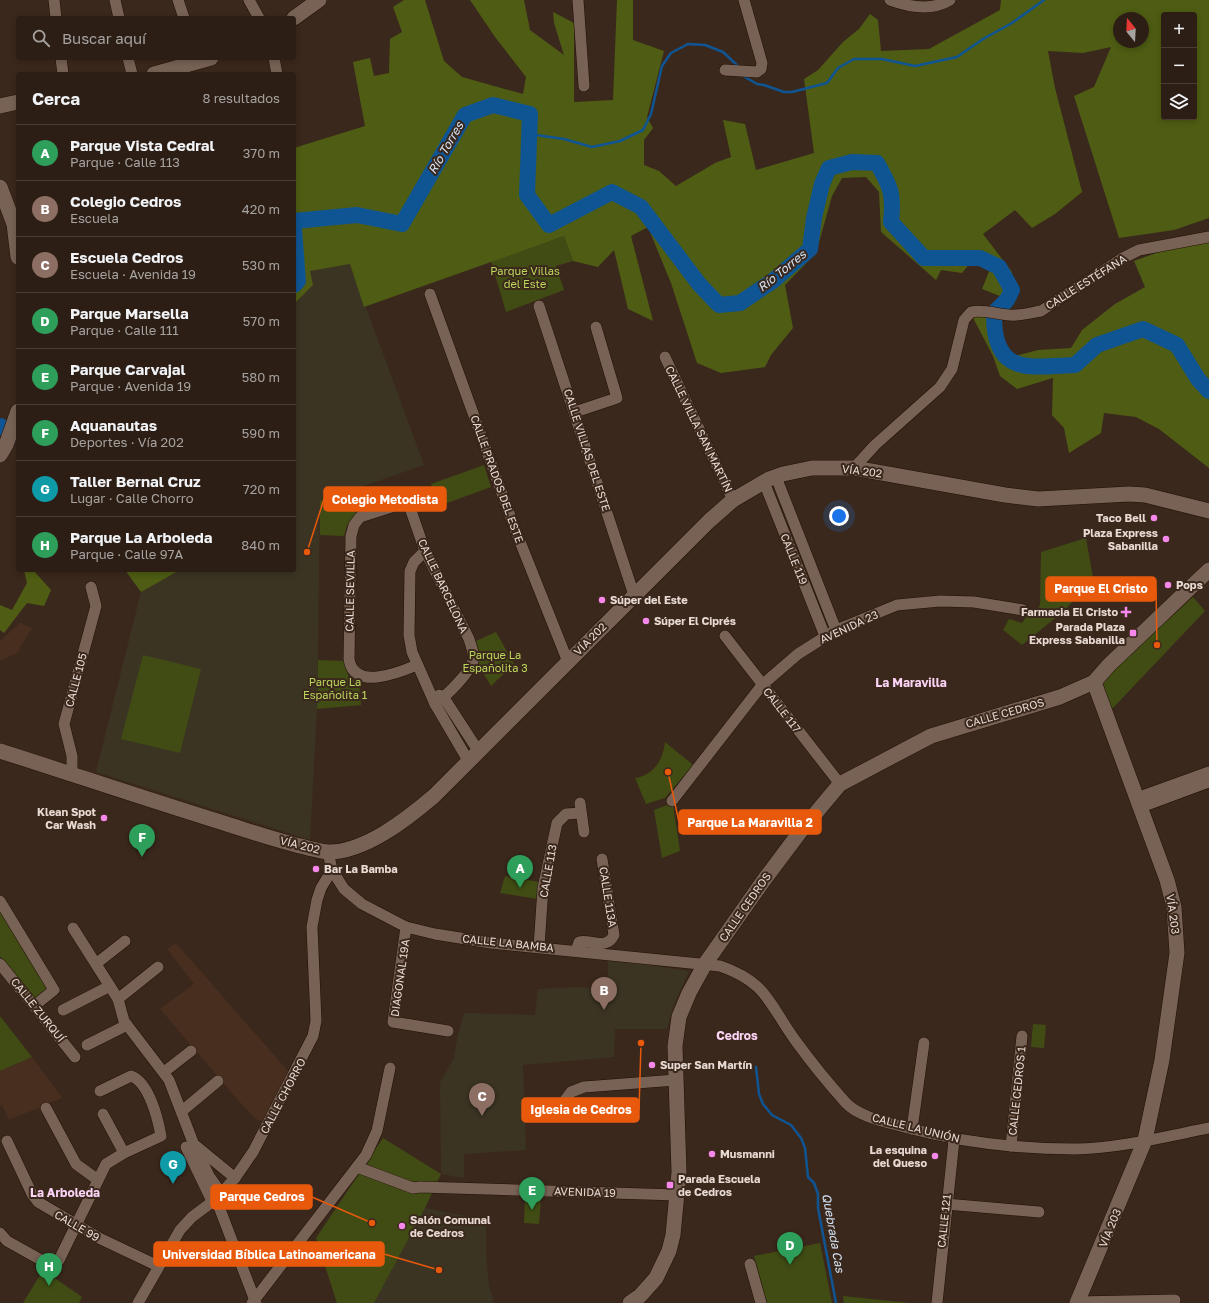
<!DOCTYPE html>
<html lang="es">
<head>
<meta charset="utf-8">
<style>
	:root { --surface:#2c1e15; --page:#34271e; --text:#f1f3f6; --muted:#a6a2a0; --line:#483c34; --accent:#1a73e8 }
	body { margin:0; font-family:"Golos Text",sans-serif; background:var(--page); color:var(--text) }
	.controls { position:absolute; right:12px; top:12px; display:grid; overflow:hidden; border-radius:4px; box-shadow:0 2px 6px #0003 }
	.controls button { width:36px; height:36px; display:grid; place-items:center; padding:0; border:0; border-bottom:1px solid var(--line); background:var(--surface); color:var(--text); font:20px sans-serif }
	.compass { position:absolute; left:1113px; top:12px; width:36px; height:36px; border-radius:50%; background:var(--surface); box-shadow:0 2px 6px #0003; rotate:342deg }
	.you { position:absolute; left:839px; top:516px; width:14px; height:14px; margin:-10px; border:3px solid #fff; border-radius:50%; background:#1a73e8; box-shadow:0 0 0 6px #1a73e833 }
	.badge { display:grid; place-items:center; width:26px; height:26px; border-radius:50%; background:var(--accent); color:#fff; font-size:13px; font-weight:700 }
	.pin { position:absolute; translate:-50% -33px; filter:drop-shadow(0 1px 2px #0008) }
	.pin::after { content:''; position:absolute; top:21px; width:14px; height:12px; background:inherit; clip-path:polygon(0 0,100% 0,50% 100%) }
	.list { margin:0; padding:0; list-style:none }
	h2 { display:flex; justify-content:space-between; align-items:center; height:52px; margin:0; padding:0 16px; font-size:17px }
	h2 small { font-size:13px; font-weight:400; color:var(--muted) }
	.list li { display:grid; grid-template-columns:26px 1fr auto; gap:12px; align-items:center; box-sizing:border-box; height:56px; padding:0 16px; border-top:1px solid var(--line) }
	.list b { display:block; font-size:15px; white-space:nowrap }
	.list p { margin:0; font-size:13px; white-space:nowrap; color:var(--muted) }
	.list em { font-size:13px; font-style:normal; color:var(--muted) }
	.icon { flex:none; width:22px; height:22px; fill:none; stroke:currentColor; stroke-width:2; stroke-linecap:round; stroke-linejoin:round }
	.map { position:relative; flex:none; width:1209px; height:1303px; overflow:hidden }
	.search { position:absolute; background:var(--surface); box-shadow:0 2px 6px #0003; left:16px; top:16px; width:280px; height:44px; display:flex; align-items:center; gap:10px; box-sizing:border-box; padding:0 14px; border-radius:4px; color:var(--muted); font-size:15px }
	.panel { position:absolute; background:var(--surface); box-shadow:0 2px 6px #0003; left:16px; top:72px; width:280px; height:500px; border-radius:4px }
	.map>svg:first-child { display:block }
	.built { fill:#482e1f }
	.education { fill:#3b3423 }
	.green { fill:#404c14 }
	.forest { fill:#4e5d13; fill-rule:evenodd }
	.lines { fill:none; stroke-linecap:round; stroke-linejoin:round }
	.stream { stroke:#0f5594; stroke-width:2.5 }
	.river { stroke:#0f5594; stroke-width:16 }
	.street-casing { stroke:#221006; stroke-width:12 }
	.secondary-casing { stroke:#221006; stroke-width:16 }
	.street { stroke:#786255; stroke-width:11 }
	.secondary { stroke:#786255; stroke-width:15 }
	.poi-dot { fill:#f788eb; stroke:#3b281c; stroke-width:1.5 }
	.labels { text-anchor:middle; stroke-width:4; stroke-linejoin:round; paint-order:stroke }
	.park-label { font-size:11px; fill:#bbd75c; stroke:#3b281c }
	.street-label { font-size:11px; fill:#e8dad3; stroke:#3b281c }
	.poi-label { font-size:11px; font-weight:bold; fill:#e8dad3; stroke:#3b281c; text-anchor:start }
	.water-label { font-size:12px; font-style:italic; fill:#d5e5f8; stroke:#3b281c }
	.neighbourhood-label { font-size:12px; font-weight:bold; fill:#fbd4f5; stroke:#3b281c }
	.leader { fill:none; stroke:#e8590c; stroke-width:1.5 }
	.callout-dot { fill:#e8590c; stroke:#3b281c; stroke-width:1.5 }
	.callout { fill:#e8590c; stroke:#e8590c; stroke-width:1.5 }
	.callout-label { font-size:12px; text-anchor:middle; font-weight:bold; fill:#fff }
</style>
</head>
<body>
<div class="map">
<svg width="1209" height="1303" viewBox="0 0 1209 1303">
	<rect width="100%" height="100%" fill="#3b281c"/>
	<g class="built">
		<path d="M20,623L32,628L17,653L0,661V641Z"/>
		<path d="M176,943L288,1071L263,1122L256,1119L237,1099L160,1009L194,984L167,949Z"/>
		<path d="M32,1057L62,1098L9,1120L2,1105L0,1106V1071Z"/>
	</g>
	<g class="education">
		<path d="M350,264L424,465L320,501L317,709L310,840L96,772L141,592L180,570H294V304L312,285L309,271Z"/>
		<path d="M608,959L689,971L673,1007L667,1029H615L614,1057L523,1065L526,1150L464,1154V1178L441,1174L440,1082L454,1058L458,1034L464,1013L535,1015L538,989L577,987L608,989Z"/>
		<path d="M425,1208L486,1220V1254L489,1286L494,1303H374Z"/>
	</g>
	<g class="green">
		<path d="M564,236L573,261L556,266L564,290L506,312L491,261Z"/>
		<path d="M484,465L491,487L439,506L431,484Z"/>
		<path d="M353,489L362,511L347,525L344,536L320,535V501Z"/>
		<path d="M1086,538L1093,578L1064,611L1022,645L1003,630L1009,619L1022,623L1030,611L1038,609L1040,605L1041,552Z"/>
		<path d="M1193,597L1205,611L1111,710L1102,689L1104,678Z"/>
		<path d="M496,632L514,664L491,686L478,664L480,655L476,641Z"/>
		<path d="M143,655L201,669L180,753L121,739Z"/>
		<path d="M318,660L344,661C346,671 348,680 359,683L361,705L317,709Z"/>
		<path d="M665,742L693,765L665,798L646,804L635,778C654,775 663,760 665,742Z"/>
		<path d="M670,804L673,805L680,851L662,858L654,810Z"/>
		<path d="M505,876L539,882L538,899L500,893Z"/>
		<path d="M0,908L50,990L34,1002L0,956Z"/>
		<path d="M0,1016L32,1057L0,1071Z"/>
		<path d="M1033,1024L1046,1025L1044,1048L1031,1047Z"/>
		<path d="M383,1138L441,1174L425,1208L374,1303H337L316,1238Z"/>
		<path d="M525,1197L541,1198L539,1224L524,1223Z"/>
		<path d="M820,1243L832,1303H767L754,1256Z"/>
		<path d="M43,1270L82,1297L79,1303H23Z"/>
		<path d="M843,1296L909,1303H844Z"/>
	</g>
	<g class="forest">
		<path d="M404,0H425L444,61L462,77L523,94L526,77L495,37L470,0H524L530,30L564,55L554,23L553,12L574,23V102L613,100L617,0H633V40L664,51L647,117L653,128L644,140V165L659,171L676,186L715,163L731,157L723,120L745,124L756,170L814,153L804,79L818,70L843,42L859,29L870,14L878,20L881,51L929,49L1000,10L1001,0H1209V218L1174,230L1119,238L1074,96L1094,87L1111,47L1083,53L1048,51L1055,88L1082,192L1055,214L1032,228L1015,210L983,234L1012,272L1005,298L982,289L990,269L971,262L962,273L941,270L936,280L881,232L879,192L866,177L842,178L832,196L816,253L785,285L793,328L771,355L765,367L721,373L697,363L671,283L648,227L631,236L653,321L628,309L614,250L598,267L573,261L564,236L364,307L350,264L310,271L313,285L294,304V148L365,126L353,62L370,58L374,76L389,73L390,39L402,32L393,7ZM1164,15H1194V117H1164ZM1119,18H1143V42H1119Z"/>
		<path d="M1209,241V468L1159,429L1136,417L1104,413L1101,433L1069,453L1064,428L1052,415L1053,378L1017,389L1000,376L993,356L971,314L987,311L1007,358L1038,350L1071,348L1082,330L1115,304L1145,287L1134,261L1167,249Z"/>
		<path d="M24,570H33L51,590L44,606L27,603L4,633L0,630V605L12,610L27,583Z"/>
		<path d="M125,570H180L141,592Z"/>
	</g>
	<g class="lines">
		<g class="stream">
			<path d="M745,77L757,84L764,85L784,92H792L827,83L838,68L854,59H882L915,66L957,57L983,39L1012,23L1044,0"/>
			<path d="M529,134L564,139L592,147L620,141L643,130L651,114L662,66L671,53L688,44L705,45L723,52L738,66"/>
			<path d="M756,1067L759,1094L763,1104L772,1115L791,1125L801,1138L805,1148L808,1177L814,1183L818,1194V1208L836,1303"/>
		</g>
		<g class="river">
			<path d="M294,221L357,215L402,224L465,115L493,105L530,114L527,195L549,225L612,192L641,207L699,284L719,305L740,303L774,280L810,249L814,218L822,184L829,168L852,162L877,163C891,187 894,195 891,222L924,258H980L999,267L1012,290L1007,300L994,313C993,376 1028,367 1075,365L1097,345L1143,329L1177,345L1198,379L1209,391"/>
			<path d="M294,229L298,281L294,285"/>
			<path d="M0,426L18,435"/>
		</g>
		<defs>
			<g id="street">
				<path d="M54,0L56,18"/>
				<path d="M115,0L119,18"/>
				<path d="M178,0L184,18"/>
				<path d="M249,0L259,18"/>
				<path d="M578,0L584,86"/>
				<path d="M890,0C909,7 932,11 950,0"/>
				<path d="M61,58L63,74"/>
				<path d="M128,58L132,74"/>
				<path d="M274,58L277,74"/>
				<path d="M725,70L757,72L761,69L762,63L744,0"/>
				<path d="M430,294L513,524L568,662"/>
				<path d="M539,306L634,595"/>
				<path d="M665,357L733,500"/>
				<path d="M575,412L617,398L596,327"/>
				<path d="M854,468L875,445L940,387L952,369L964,320L971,312C983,309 996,314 1009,315C1020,316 1030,313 1041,311L1121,259L1139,250L1209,237"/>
				<path d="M776,477L836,630"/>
				<path d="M764,482L825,636"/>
				<path d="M408,502L425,551L469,639C471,646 475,654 473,661C469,674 446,696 435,704"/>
				<path d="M425,551L414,562L410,571L409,635L412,652L435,704L469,762"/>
				<path d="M725,636L840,784"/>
				<path d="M417,665C398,673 353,691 349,659L351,536L354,525L360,517L429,495"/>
				<path d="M439,695L444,698L479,752"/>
				<path d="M72,774V756L64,724L96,606L91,587"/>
				<path d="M1137,798L1209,772"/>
				<path d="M672,801L762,685L798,654L836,630L897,605L940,601L974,602L1023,610"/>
				<path d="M580,803L584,832"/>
				<path d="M1141,807L1209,782"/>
				<path d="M328,852L332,870L344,889L362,904L406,927L435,934L491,943L720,966C767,982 769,1004 795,1040C811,1062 828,1083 846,1103C859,1117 887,1122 904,1127C960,1142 1017,1149 1075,1149C1116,1149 1168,1136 1209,1128"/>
				<path d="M0,901L54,990L34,1006"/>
				<path d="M406,927L393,1022L448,1031"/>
				<path d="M73,928L118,999L124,1021L169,1080L194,1145L209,1176L221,1193"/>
				<path d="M539,947L543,888L557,823L566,814L581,813"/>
				<path d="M576,951L579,942C591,939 606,951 614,935L602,859"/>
				<path d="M97,963L125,941"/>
				<path d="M0,964L75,1057"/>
				<path d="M118,999L158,967"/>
				<path d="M63,1010L110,986"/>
				<path d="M87,1045L127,1025"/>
				<path d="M164,1072L191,1051"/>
				<path d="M562,1104L571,1092L584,1087L676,1080"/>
				<path d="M46,1108L76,1164L98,1180"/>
				<path d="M182,1111L218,1081"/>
				<path d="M103,1114L124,1153"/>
				<path d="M912,1129L924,1043"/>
				<path d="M7,1141L32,1194L38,1202L101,1239L158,1266"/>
				<path d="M196,1146L235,1178"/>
				<path d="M1011,1146L1022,1036"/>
				<path d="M186,1147L212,1201"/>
				<path d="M357,1167L413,1188L420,1187L677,1195"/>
				<path d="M216,1199L256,1303"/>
				<path d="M946,1204L1039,1212"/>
				<path d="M0,1233L7,1241L50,1265H54L59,1260L106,1164L124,1153L161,1136C158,1119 149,1082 131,1076L100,1091"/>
				<path d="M750,1264L761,1303"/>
				<path d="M1078,1302L1175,1300"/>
				<path d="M138,1303L180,1230L192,1217L216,1199L235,1178L253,1152L313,1036L316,1021L312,927L317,900L321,888L332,870"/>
				<path d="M252,1303L366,1155L377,1131L390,1068"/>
				<path d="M937,1303L954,1140"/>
			</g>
			<g id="secondary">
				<path d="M294,18L319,0"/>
				<path d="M154,74L211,58"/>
				<path d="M0,106L18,102"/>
				<path d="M0,187L14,224L18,257"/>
				<path d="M0,455L6,445L18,411"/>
				<path d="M0,751C78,776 155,802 233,826C258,834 282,842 308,848C314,849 322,852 329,852C365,852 407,819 434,796L709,521L733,500L769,479L783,474L812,468H854L1005,495L1038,499L1129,494L1145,495L1209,511"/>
				<path d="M630,1303L640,1296L656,1278L669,1251L673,1235L679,1172L675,1046L679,1017L689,993L705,964L764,880L800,832L840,784L931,736L1060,697L1094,682L1109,665L1209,570"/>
				<path d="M1077,1303L1145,1140L1162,1060L1177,953L1174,907L1167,880L1094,682"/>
			</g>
		</defs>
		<use href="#street" class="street-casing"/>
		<use href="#secondary" class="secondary-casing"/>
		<use href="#street" class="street"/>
		<use href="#secondary" class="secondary"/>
	</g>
	<g class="poi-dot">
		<circle cx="1154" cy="518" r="4"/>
		<circle cx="1166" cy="539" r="4"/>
		<circle cx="1168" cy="585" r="4"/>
		<circle cx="602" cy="600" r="4"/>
		<path d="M1124 606h4v4h4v4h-4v4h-4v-4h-4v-4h4z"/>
		<circle cx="646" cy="621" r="4"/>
		<rect x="1129" y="629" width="8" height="8" rx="2"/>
		<circle cx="104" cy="818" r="4"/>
		<circle cx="316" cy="869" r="4"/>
		<circle cx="652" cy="1065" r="4"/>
		<circle cx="712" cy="1154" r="4"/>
		<circle cx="935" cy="1156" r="4"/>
		<rect x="666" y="1181" width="8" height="8" rx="2"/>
		<circle cx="402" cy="1226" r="4"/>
	</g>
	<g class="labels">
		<g class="park-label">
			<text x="525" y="275">Parque Villas<tspan x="525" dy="13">del Este</tspan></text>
			<text x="495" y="659">Parque La<tspan x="495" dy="13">Españolita 3</tspan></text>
			<text x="335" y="686">Parque La<tspan x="335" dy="13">Españolita 1</tspan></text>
		</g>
		<g class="street-label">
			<text transform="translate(1086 282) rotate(-32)" y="4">CALLE ESTÉFANA</text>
			<text transform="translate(699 429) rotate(64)" y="4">CALLE VILLA SAN MARTÍN</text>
			<text transform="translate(587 450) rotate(72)" y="4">CALLE VILLAS DEL ESTE</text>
			<text transform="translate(862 471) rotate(7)" y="4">VÍA 202</text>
			<text transform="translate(497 479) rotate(70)" y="4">CALLE PRADOS DEL ESTE</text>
			<text transform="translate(794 559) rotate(68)" y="4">CALLE 119</text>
			<text transform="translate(443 586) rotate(65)" y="4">CALLE BARCELONA</text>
			<text transform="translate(350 591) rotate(-89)" y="4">CALLE SEVILLA</text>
			<text transform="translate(849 627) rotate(-25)" y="4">AVENIDA 23</text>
			<text transform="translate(590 639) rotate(-45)" y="4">VÍA 202</text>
			<text transform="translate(76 680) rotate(-75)" y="4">CALLE 105</text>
			<text transform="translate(782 710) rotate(52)" y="4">CALLE 117</text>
			<text transform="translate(1005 713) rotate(-16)" y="4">CALLE CEDROS</text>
			<text transform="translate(300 845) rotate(14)" y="4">VÍA 202</text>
			<text transform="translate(548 871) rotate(-80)" y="4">CALLE 113</text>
			<text transform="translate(608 897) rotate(81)" y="4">CALLE 113A</text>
			<text transform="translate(745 907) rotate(-55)" y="4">CALLE CEDROS</text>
			<text transform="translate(1173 914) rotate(82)" y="4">VÍA 203</text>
			<text transform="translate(508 943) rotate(6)" y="4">CALLE LA BAMBA</text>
			<text transform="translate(400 978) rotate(-82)" y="4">DIAGONAL 19A</text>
			<text transform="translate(38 1010) rotate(51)" y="4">CALLE ZURQUÍ</text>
			<text transform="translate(1017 1091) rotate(-84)" y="4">CALLE CEDROS 1</text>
			<text transform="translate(283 1096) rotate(-62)" y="4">CALLE CHORRO</text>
			<text transform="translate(916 1128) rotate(14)" y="4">CALLE LA UNIÓN</text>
			<text transform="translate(585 1192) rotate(2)" y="4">AVENIDA 19</text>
			<text transform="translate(944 1221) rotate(-84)" y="4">CALLE 121</text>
			<text transform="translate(77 1226) rotate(30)" y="4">CALLE 99</text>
			<text transform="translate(1110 1228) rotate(-68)" y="4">VÍA 203</text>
		</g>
		<g class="poi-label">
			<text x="1146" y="522" text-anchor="end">Taco Bell</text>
			<text x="1158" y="537" text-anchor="end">Plaza Express<tspan x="1158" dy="13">Sabanilla</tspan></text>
			<text x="1176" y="589">Pops</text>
			<text x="610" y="604">Súper del Este</text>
			<text x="1118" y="616" text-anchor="end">Farmacia El Cristo</text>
			<text x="654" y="625">Súper El Ciprés</text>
			<text x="1125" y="631" text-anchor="end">Parada Plaza<tspan x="1125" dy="13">Express Sabanilla</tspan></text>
			<text x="96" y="816" text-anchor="end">Klean Spot<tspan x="96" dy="13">Car Wash</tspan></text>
			<text x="324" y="873">Bar La Bamba</text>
			<text x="660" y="1069">Super San Martín</text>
			<text x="927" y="1154" text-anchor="end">La esquina<tspan x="927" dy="13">del Queso</tspan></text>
			<text x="720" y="1158">Musmanni</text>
			<text x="678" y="1183">Parada Escuela<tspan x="678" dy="13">de Cedros</tspan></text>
			<text x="410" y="1224">Salón Comunal<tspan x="410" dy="13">de Cedros</tspan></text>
		</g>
		<g class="water-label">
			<text transform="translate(446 148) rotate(-60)" y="4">Río Torres</text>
			<text transform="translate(782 271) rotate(-39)" y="4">Río Torres</text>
			<text transform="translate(833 1233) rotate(80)" y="4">Quebrada Cas</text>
		</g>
		<g class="neighbourhood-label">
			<text x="911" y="687">La Maravilla</text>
			<text x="737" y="1040">Cedros</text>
			<text x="65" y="1197">La Arboleda</text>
		</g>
	</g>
	<path class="leader" d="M307 552L324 499M1157 645L1156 589M668 772L679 822M641 1043L639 1110M372 1223L312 1197M439 1270L384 1254"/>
	<g class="callout-dot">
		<circle cx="307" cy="552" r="4"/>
		<circle cx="1157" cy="645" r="4"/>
		<circle cx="668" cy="772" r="4"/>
		<circle cx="641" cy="1043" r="4"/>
		<circle cx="372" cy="1223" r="4"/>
		<circle cx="439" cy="1270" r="4"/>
	</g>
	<g class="callout">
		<rect x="324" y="487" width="122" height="24" rx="4"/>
		<rect x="1046" y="577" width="110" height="24" rx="4"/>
		<rect x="679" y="810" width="142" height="24" rx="4"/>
		<rect x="522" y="1098" width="117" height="24" rx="4"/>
		<rect x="211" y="1185" width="101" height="24" rx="4"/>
		<rect x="154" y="1242" width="230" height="24" rx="4"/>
	</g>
	<g class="callout-label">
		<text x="385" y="504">Colegio Metodista</text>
		<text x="1101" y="593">Parque El Cristo</text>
		<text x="750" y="827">Parque La Maravilla 2</text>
		<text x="581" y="1114">Iglesia de Cedros</text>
		<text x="262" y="1201">Parque Cedros</text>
		<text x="269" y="1259">Universidad Bíblica Latinoamericana</text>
	</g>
</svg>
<div class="controls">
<button>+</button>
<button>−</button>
<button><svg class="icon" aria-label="layers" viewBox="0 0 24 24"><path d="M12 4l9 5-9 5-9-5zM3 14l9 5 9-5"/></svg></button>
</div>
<svg class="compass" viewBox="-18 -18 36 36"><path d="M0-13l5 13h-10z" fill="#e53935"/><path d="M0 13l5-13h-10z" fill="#a6a2a0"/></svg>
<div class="you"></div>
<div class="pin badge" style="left:520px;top:888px;background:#2e9e5b">A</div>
<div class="pin badge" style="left:604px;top:1010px;background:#8d6e63">B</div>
<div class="pin badge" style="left:482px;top:1116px;background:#8d6e63">C</div>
<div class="pin badge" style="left:790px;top:1265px;background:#2e9e5b">D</div>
<div class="pin badge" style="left:532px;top:1210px;background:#2e9e5b">E</div>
<div class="pin badge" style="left:142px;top:857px;background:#2e9e5b">F</div>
<div class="pin badge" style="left:173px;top:1184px;background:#0f9aa8">G</div>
<div class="pin badge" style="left:49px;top:1286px;background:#2e9e5b">H</div>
<div class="search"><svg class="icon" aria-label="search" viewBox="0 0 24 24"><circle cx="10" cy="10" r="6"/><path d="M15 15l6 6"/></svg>Buscar aquí</div>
<section class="panel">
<h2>Cerca<small>8 resultados</small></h2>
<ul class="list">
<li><span class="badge" style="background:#2e9e5b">A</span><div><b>Parque Vista Cedral</b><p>Parque · Calle 113</p></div><em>370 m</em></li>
<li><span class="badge" style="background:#8d6e63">B</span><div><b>Colegio Cedros</b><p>Escuela</p></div><em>420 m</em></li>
<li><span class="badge" style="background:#8d6e63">C</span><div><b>Escuela Cedros</b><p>Escuela · Avenida 19</p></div><em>530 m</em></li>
<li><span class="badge" style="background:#2e9e5b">D</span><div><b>Parque Marsella</b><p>Parque · Calle 111</p></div><em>570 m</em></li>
<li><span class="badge" style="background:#2e9e5b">E</span><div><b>Parque Carvajal</b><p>Parque · Avenida 19</p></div><em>580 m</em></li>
<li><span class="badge" style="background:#2e9e5b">F</span><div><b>Aquanautas</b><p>Deportes · Vía 202</p></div><em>590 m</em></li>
<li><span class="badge" style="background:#0f9aa8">G</span><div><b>Taller Bernal Cruz</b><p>Lugar · Calle Chorro</p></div><em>720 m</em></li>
<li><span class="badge" style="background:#2e9e5b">H</span><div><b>Parque La Arboleda</b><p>Parque · Calle 97A</p></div><em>840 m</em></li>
</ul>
</section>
</div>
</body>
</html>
